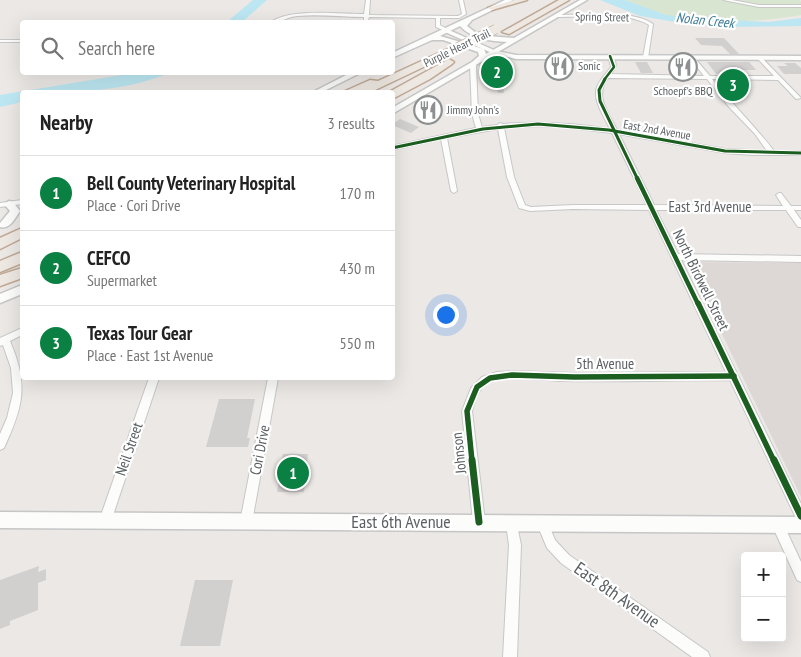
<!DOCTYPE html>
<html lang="en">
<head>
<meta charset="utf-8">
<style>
	:root { --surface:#fff; --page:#f2f2f2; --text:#222; --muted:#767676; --line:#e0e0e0; --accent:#0b8043 }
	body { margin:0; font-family:"PT Sans Narrow",sans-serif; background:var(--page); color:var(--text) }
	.controls { position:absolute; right:15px; bottom:15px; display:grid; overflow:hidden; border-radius:5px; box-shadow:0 5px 20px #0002 }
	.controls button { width:45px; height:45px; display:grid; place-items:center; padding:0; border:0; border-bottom:1px solid var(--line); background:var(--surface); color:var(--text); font:25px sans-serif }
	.you { position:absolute; left:445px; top:314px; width:18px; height:18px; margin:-12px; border:4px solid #fff; border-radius:50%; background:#1a73e8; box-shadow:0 0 0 8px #1a73e833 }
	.badge { display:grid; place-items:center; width:32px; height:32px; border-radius:50%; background:var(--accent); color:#fff; font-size:16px; font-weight:700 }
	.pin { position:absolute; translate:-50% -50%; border:2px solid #fff; box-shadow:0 1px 5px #0006 }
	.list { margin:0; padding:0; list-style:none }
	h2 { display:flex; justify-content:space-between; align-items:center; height:65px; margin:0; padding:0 20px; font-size:21px }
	h2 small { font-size:16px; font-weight:400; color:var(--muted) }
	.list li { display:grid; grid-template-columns:32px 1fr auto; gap:15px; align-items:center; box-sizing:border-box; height:75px; padding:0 20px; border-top:1px solid var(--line) }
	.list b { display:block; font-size:19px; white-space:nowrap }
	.list p { margin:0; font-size:16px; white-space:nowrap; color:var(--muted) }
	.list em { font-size:16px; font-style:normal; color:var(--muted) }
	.icon { flex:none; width:28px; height:28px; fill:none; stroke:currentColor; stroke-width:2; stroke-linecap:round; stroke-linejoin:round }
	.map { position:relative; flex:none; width:801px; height:657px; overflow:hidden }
	.search { position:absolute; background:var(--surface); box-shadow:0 5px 20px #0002; left:20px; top:20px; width:375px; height:55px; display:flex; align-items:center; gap:12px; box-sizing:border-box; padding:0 18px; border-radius:5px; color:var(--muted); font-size:19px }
	.panel { position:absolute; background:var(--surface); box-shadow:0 5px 20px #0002; left:20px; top:90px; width:375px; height:290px; border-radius:5px }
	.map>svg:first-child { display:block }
	.education { fill:#ddd8d5 }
	.green { fill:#d8e5d1 }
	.water { fill:#bce7f2 }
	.building { fill:#d2d0cf }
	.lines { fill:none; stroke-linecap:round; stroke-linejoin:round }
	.minor-casing { stroke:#c7c7c7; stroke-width:2 }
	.tertiary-casing { stroke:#c7c7c7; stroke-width:3 }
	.secondary-casing { stroke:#c6c6c6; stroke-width:3 }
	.motorway-casing { stroke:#c0a995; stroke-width:3 }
	.minor { fill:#fcfcfb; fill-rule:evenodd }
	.tertiary { fill:#fcfcfb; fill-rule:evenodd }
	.secondary { fill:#fcfcfb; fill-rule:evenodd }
	.motorway { fill:#eee8e2; fill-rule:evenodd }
	.motorway-bridge-casing { stroke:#c0a995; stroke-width:10; stroke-linecap:butt }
	.motorway-bridge { stroke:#eee8e2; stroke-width:9 }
	.cycleway-far4-casing { stroke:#fff; stroke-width:4.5 }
	.cycleway-far3-casing { stroke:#fff; stroke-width:5 }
	.cycleway-far2-casing { stroke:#fff; stroke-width:7 }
	.cycleway-far1-casing { stroke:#fff; stroke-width:9 }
	.cycleway-casing { stroke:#fff; stroke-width:10 }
	.cycleway-far4 { stroke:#1b5e20; stroke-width:2.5 }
	.cycleway-far3 { stroke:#1b5e20; stroke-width:3 }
	.cycleway-far2 { stroke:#1b5e20; stroke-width:4.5 }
	.cycleway-far1 { stroke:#1b5e20; stroke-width:5.5 }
	.cycleway { stroke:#1b5e20; stroke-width:7 }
	.labels { text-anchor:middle; stroke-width:4.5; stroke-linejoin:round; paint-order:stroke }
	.far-street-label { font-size:12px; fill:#5b6063; stroke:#fff }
	.far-poi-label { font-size:12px; fill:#5b6063; stroke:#fff; text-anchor:start }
	.far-water-label { font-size:14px; font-style:italic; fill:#407e98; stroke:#fff }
	.street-label { font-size:15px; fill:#5b6063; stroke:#fff }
	.near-street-label { font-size:18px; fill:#5b6063; stroke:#fff }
</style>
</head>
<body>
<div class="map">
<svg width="801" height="657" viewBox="0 0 801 657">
	<rect width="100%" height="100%" fill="#ebe8e5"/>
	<path class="education" d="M687,262L801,263V497Z"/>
	<path class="green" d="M626,0H798L801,1V15C761,22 706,25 666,15C653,11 639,5 626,0Z"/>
	<g class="water">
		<path d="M253,0H267L242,22H227Z"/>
		<path d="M600,0H625L666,15L703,19L769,22L801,18V26L730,27L676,22L640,16Z"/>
		<path d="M140,72L169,73C120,93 74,92 22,92V102L0,107V95Z"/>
	</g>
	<g class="building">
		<path d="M695,38H724L739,54H730L722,46L701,45Z"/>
		<path d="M486,62L500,68L504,93H498L496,85H498L492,71L479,66Z"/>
		<path d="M551,62H563L566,71H554Z"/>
		<path d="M635,62H647L653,73H641Z"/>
		<path d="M670,62L690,63L697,73L684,74L682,71H676Z"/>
		<path d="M707,62H749L756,70H733L737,74H716Z"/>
		<path d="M784,63H795L801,68V74H784L777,66H788Z"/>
		<path d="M429,104L440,109L428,117L416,111Z"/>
		<path d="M400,119L419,127L411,133L392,125Z"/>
		<path d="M219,399H255L247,438H250L248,447H206Z"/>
		<path d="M283,454H308L304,492H277Z"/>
		<path d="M39,566L38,572L46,569V580L38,583V610L10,621V625L0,629V580Z"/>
		<path d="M195,580H233L220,646H180Z"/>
	</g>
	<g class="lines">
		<defs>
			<g id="minor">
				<path d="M366,0H370L369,15L458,16L462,14L459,0H463L466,14L459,18H440V25L449,30V31L447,32L436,27V18L369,17L368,20L366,21L364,20V17C342,17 319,14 297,16C288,17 279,23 271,22C290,8 340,14 364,14Z"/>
				<path d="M723,0H732L759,5H801V7H759Z"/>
				<path d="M608,14C623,15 640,15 653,24L648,58L643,57L649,25C628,11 583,17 558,17L556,16L558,15Z"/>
				<rect x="0" y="40" width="22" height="2"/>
				<path d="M608,55H612C617,64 617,66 611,74L704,76L689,57L692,55L710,76H774L758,59L757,58L760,56L801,98L796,99L778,80L712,79C732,104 755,126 774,151H801V155H753L725,153L619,134L654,205L783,206L776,195L779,193H781L791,206H801V210H794L801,220V227H798L786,210H656L678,254L801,256V262L681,260L801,504V522L797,520L730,380C675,380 620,382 565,381C545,381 507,374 489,382C478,388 475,400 472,411L485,522L483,526L479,528L475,526L473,522L462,411L471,388L482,377L497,372L512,371L574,373L726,372L649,210L573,209L530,211L519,208L507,177L498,129L447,138L457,191L454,193L451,191L441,139L392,150V146L476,128L472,114L470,65L473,63L476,65L478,114L482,127L497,125L500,123L503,124C539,121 574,123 610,129C605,118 592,100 597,87C600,79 607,73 611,67ZM608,78L707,79L729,107L755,134L767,151L725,149L617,130C608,112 594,96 608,78ZM538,126L562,127L612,133L647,205H573L531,207L525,205L514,177L504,128Z"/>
				<path d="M22,200V204L0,207V203Z"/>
				<path d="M22,328V335L10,341C29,385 23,407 4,448L0,450V434L7,418L13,393L11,368L3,345L0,346V338Z"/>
				<path d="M149,378H159L111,521L109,525L105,527L101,525L99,521Z"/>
				<path d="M268,378H278L252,522L250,526L246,528L242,526L240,522Z"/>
				<path d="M512,518L516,520L521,545L517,657H503L509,545L506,524L508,520Z"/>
				<path d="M543,518L547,520L555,540L569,555L708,652L710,657H692L561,563L547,548L537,524L539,520Z"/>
				<path d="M778,519L782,521L801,562V582L797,580L772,525L774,521Z"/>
			</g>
			<path id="tertiary" d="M445,30H449L496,51L516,55L801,56V60L516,59L492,53L445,32Z"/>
			<g id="secondary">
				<path d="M505,0H513L472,20L467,26L475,32L487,36L514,38L580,0H587L392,114V108L472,62L479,56L478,52L443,40H432L392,58V53ZM460,26C472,39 490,41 507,42L486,54L484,49L440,36Z"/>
				<path d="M352,72H362L322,92H313Z"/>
				<path d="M9,201L13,202L20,211C15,218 10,230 0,227V223L10,211L4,204Z"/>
				<path d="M22,285V294L0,303V294Z"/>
				<path d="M0,512L801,517V533L0,528Z"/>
			</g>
			<g id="motorway">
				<path d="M514,0H527L492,10L488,8Z"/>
				<path d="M559,0H569L509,34L502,32Z"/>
				<path d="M452,47L455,48V52L371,92H343L370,80L378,81Z"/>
				<path d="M449,59L454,62L452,64L430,79L396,97L392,98V92H389Z"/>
				<path d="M22,228V238L0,249V238Z"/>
				<path d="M22,252V263L0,272V261Z"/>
				<path d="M22,268V278L0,286V275Z"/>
			</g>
		</defs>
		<use href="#minor" class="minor-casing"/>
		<use href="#tertiary" class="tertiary-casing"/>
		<use href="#secondary" class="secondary-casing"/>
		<use href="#motorway" class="motorway-casing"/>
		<use href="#minor" class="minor"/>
		<use href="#tertiary" class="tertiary"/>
		<use href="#secondary" class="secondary"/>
		<use href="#motorway" class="motorway"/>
		<defs>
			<path id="motorway-bridge" d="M452,50L496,29"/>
		</defs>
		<use href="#motorway-bridge" class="motorway-bridge-casing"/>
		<use href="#motorway-bridge" class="motorway-bridge"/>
		<defs>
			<path id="cycleway-far4" d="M604,80L614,67L610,56"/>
			<g id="cycleway-far3">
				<path d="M605,79L599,90L600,101L638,180"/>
				<path d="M392,148L483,129L538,124L609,130L725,151L801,153"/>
			</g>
			<path id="cycleway-far2" d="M637,178L698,304"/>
			<g id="cycleway-far1">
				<path d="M698,303L774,461"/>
				<path d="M472,461L467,411L477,387L490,378L512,375L574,377L734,376"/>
			</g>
			<g id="cycleway">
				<path d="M472,460L479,522"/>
				<path d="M774,460L801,516"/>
			</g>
		</defs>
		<use href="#cycleway-far4" class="cycleway-far4-casing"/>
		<use href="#cycleway-far3" class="cycleway-far3-casing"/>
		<use href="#cycleway-far2" class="cycleway-far2-casing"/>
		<use href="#cycleway-far1" class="cycleway-far1-casing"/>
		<use href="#cycleway" class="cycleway-casing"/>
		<use href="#cycleway-far4" class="cycleway-far4"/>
		<use href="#cycleway-far3" class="cycleway-far3"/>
		<use href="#cycleway-far2" class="cycleway-far2"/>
		<use href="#cycleway-far1" class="cycleway-far1"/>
		<use href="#cycleway" class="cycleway"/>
	</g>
	<defs>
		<symbol id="restaurant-ring" viewBox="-11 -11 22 22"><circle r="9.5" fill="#fff" stroke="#8d9090" stroke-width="1.5"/><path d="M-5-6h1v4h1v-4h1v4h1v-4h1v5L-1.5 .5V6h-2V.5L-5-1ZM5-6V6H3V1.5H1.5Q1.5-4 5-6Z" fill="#8d9090"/></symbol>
	</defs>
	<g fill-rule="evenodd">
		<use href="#restaurant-ring" x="543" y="50" width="32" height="32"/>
		<use href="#restaurant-ring" x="667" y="51" width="32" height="32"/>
		<use href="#restaurant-ring" x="412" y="94" width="32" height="32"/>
	</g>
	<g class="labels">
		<g class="far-street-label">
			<text transform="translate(602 17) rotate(1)" y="4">Spring Street</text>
			<text transform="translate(457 48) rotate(-26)" y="4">Purple Heart Trail</text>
			<text transform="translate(657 130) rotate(10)" y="4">East 2nd Avenue</text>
		</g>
		<g class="far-poi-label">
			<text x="578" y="70">Sonic</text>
			<text x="683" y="95" text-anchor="middle">Schoepf's BBQ</text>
			<text x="447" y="114">Jimmy John's</text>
		</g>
		<g class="far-water-label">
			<text transform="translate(705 20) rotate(6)" y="5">Nolan Creek</text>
		</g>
		<g class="street-label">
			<text x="710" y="212">East 3rd Avenue</text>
			<text transform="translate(701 280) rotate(64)" y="5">North Birdwell Street</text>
			<text x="605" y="369">5th Avenue</text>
			<text transform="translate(129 449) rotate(-71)" y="5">Neil Street</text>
			<text transform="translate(260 450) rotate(-79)" y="5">Cori Drive</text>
			<text transform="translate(459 453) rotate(-96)" y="5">Johnson</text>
		</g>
		<g class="near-street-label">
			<text x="401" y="528">East 6th Avenue</text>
			<text transform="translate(617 595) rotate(35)" y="6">East 8th Avenue</text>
		</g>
	</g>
</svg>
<div class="controls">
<button>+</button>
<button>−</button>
</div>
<div class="you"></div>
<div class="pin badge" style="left:293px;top:473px">1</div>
<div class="pin badge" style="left:497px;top:72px">2</div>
<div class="pin badge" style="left:733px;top:85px">3</div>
<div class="search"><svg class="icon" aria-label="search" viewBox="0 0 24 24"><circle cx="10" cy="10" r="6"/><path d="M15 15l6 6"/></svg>Search here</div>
<section class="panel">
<h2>Nearby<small>3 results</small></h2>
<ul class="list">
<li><span class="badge">1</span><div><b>Bell County Veterinary Hospital</b><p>Place · Cori Drive</p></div><em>170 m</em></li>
<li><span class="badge">2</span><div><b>CEFCO</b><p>Supermarket</p></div><em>430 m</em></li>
<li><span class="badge">3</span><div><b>Texas Tour Gear</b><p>Place · East 1st Avenue</p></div><em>550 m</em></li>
</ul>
</section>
</div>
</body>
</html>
